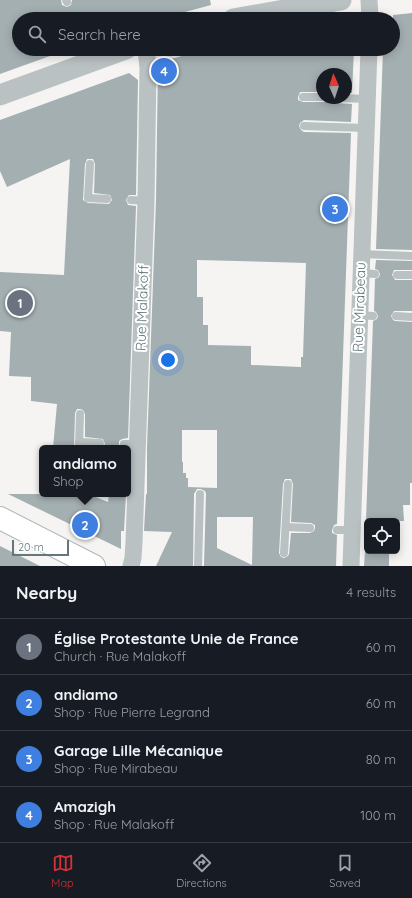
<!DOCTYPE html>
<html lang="en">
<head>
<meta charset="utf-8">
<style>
	:root { --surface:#171b24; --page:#242831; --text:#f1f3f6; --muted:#9ea1a6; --line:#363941; --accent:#d73039 }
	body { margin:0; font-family:Quicksand,sans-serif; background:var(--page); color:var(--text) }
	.controls { position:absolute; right:12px; bottom:12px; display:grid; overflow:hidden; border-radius:6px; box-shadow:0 2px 10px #0003 }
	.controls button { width:36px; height:36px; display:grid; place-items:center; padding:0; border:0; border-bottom:1px solid var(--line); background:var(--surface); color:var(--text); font:20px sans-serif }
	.compass { position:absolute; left:316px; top:68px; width:36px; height:36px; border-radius:50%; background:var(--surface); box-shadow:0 2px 10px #0003; rotate:357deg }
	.scale { position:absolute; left:12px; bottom:10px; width:57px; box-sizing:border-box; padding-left:4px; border:2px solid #62787b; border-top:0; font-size:11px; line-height:14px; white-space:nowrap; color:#62787b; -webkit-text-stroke:3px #fff; paint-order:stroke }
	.you { position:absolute; left:168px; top:360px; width:14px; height:14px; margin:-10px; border:3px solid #fff; border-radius:50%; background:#1a73e8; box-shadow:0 0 0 6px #1a73e833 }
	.badge { display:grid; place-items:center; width:26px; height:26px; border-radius:50%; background:var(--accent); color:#fff; font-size:13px; font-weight:700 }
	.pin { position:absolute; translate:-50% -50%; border:2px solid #fff; box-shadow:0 1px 4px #0006 }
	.popup { position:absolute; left:39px; top:445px; width:92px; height:52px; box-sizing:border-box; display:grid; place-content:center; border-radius:6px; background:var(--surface); filter:drop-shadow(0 1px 3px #0005); font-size:13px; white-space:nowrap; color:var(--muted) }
	.popup b { font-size:15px; color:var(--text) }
	.popup::after { content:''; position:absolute; left:50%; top:100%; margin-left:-8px; border:8px solid transparent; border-top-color:var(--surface) }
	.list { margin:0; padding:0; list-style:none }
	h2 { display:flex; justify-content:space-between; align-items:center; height:52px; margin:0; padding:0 16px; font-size:17px }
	h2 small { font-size:13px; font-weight:400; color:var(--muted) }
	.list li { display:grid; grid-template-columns:26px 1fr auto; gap:12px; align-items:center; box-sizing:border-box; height:56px; padding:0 16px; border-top:1px solid var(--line) }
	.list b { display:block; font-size:15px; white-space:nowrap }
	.list p { margin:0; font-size:13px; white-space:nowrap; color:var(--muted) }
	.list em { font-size:13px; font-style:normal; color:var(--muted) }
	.icon { flex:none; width:22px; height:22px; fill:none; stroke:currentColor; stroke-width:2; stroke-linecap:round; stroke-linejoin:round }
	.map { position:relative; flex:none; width:412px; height:566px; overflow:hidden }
	.search { position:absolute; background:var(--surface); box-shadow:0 2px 10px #0003; left:12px; right:12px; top:12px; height:44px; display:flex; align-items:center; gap:10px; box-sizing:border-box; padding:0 14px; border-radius:22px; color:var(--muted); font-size:15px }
	.sheet { height:276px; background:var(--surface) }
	nav { display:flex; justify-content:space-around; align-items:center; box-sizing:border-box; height:56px; border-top:1px solid var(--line); background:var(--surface); font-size:11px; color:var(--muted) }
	nav a { display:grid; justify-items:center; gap:2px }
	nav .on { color:var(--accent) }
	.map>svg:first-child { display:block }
	.building { fill:#a4afb1; fill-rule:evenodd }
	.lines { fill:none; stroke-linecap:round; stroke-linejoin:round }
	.secondary-casing { stroke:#afb7b9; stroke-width:24 }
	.service { stroke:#bac1c2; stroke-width:8 }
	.minor { stroke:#bac1c2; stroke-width:17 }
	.tertiary { stroke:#bac1c2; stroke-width:21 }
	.secondary { stroke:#fff; stroke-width:22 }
	.labels { text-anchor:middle; stroke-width:4; stroke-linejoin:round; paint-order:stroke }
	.street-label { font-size:14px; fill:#62787b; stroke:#fff }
</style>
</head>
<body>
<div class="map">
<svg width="412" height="566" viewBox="0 0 412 566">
	<rect width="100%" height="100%" fill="#f5f4f2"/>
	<g class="building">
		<path d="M0,0H61L62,5L67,7L71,5L72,0H210L211,5L159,19H19V49H64V51L0,74Z"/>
		<path d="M412,13V250L376,249L383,49H393V15Z"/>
		<path d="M207,49H354L352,93H346V74H322V92H300L298,97V100L303,102H325L327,98H335L337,103L352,104L351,122L304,120L300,123L299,126L301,130L304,132L351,133L337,524L334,525L332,530V533L337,535L336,566H204L206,494L205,491L201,489H197L194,494L193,566H156L172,532L144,531L146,494H147V448L156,201L158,65L160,62ZM197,260L306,263L303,357H301V367L251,365V346L208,345V325H203V297H197ZM182,430H217V488L188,487V478H186V473H183V462H182ZM285,479H291L293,484L291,522L311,523L315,525V528L314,531L310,533H291L289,554L288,556L284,558L281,557L279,553L283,484ZM217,517H253L252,565L217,548Z"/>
		<path d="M129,73L138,80L136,195H129L126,200L128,205L136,206L128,438L122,439L119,441V444L120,448H102L105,444L103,439L85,437V414L83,410L80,409H77L75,413L74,448H53L57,404L31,401V377L9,376L11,332L0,331V272L64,275L70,159L7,187L0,171V120ZM87,159H93L95,164L94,193L110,195L112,200L109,204L88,203L83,200L85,164Z"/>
		<path d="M376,260L412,261V270H394L392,275L395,280H412V311H394L391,316L393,320L395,321L412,322V483H410V505H403L404,521H366L373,321L377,319L378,316L376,312L374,311L375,279L379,277L380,274L378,270L375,269Z"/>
		<path d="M8,494H88L108,502L109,494H126L124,531H121V549Z"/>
		<path d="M0,546L40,566H0Z"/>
		<path d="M365,551H389V566H364Z"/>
	</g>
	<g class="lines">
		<defs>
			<path id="secondary" d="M0,518L94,566"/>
		</defs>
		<use href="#secondary" class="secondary-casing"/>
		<g class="service">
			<path d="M66,0L67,2"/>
			<path d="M303,97H322"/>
			<path d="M340,98L367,99"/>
			<path d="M304,126L365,128"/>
			<path d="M90,164L88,198L107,199"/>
			<path d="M131,200L146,201"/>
			<path d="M361,254L412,256"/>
			<path d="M360,273L375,274"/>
			<path d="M397,275H412"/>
			<path d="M359,315L373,316"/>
			<path d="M396,316L412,317"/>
			<path d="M79,442L100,443"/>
			<path d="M124,444H138"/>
			<path d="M79,448L80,414"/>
			<path d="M286,527L310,528"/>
			<path d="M337,530H352"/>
			<path d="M284,553L288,484"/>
			<path d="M198,566L200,494"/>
		</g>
		<g class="minor">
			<path d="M369,0L370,19"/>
			<path d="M131,566L133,558L134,542L146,201L148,68L146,49"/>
			<path d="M351,566L369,49"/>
		</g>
		<g class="tertiary">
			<path d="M233,19L341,0"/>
			<path d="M0,95L126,49"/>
		</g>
		<use href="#secondary" class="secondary"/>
	</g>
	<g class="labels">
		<g class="street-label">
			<text transform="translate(359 307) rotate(-88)" y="5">Rue Mirabeau</text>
			<text transform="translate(142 308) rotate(-88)" y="5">Rue Malakoff</text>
		</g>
	</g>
</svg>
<div class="controls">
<button><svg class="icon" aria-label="locate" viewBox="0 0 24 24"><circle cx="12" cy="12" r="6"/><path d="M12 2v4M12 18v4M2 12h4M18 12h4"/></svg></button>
</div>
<svg class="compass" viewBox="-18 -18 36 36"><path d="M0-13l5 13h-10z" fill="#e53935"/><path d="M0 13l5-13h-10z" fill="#9ea1a6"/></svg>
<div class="scale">20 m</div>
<div class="you"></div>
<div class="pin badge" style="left:20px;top:303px;background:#6b7280">1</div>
<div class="pin badge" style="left:85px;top:525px;background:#3f7fe0">2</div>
<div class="popup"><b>andiamo</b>Shop</div>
<div class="pin badge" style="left:335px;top:209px;background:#3f7fe0">3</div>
<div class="pin badge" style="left:164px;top:71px;background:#3f7fe0">4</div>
<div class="search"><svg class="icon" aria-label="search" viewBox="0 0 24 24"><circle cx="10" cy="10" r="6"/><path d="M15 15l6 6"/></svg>Search here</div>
</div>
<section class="sheet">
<h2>Nearby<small>4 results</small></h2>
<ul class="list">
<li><span class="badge" style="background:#6b7280">1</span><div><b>Église Protestante Unie de France</b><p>Church · Rue Malakoff</p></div><em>60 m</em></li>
<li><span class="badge" style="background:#3f7fe0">2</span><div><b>andiamo</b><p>Shop · Rue Pierre Legrand</p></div><em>60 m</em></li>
<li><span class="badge" style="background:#3f7fe0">3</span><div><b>Garage Lille Mécanique</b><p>Shop · Rue Mirabeau</p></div><em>80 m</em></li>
<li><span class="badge" style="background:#3f7fe0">4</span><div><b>Amazigh</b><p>Shop · Rue Malakoff</p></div><em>100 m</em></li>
</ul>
</section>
<nav>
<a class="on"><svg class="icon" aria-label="map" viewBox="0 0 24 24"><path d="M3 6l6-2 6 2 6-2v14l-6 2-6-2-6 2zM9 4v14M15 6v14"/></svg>Map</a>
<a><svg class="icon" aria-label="directions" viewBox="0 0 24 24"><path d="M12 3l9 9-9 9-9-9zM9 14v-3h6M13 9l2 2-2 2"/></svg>Directions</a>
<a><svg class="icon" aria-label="saved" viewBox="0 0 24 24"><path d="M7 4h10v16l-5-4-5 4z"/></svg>Saved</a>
</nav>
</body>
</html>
